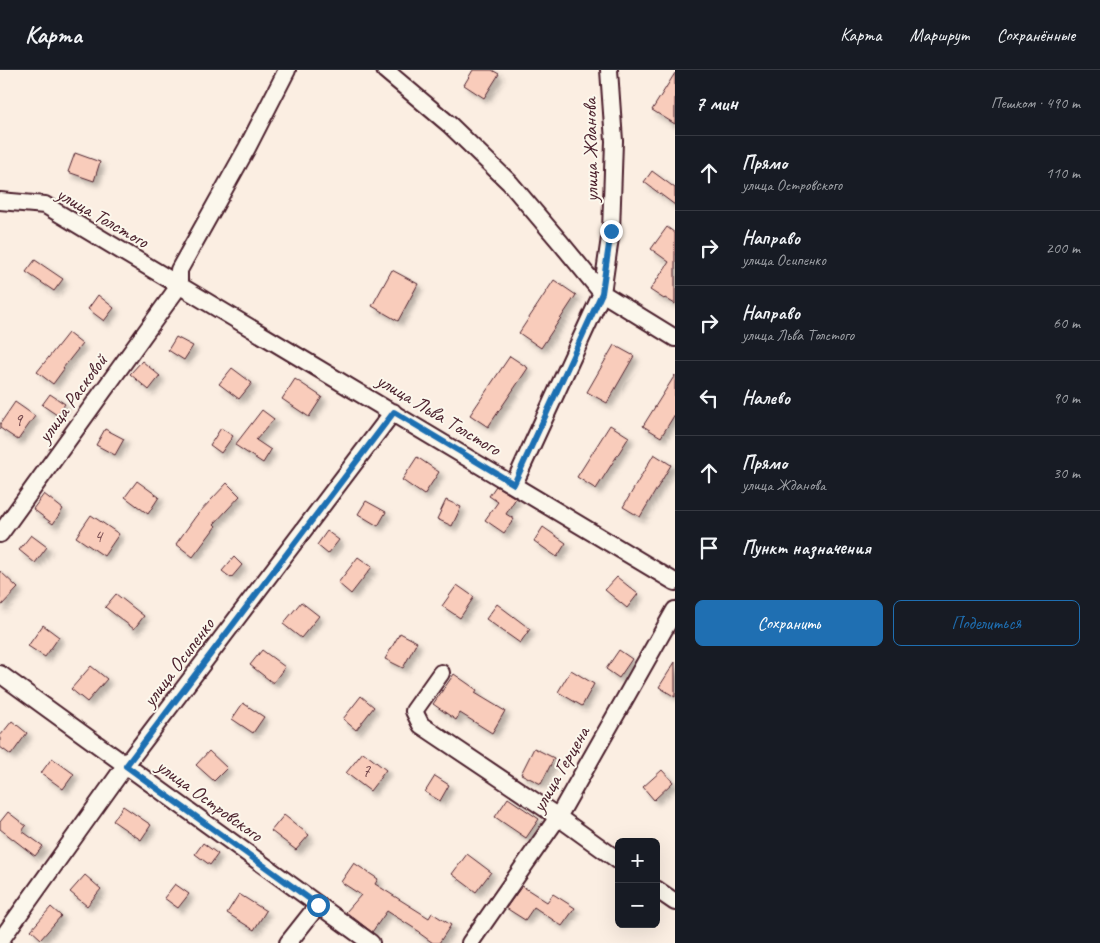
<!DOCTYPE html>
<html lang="ru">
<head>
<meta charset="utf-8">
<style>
	:root { --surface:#171b24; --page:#242831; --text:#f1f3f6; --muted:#9ea1a6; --line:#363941; --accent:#1f6fb2 }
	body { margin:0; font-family:Caveat,sans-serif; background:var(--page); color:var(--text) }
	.controls { position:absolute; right:15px; bottom:15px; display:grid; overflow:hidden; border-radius:8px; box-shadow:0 5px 20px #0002 }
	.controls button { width:45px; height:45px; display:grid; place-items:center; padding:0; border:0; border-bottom:1px solid var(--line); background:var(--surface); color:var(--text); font:25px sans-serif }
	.stop { position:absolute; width:15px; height:15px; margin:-11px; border:4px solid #1f6fb2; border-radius:50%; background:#fff }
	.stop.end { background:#1f6fb2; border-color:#fff; box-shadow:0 1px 5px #0008 }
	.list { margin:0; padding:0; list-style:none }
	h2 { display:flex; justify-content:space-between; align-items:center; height:65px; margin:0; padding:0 20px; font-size:21px }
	h2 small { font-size:16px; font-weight:400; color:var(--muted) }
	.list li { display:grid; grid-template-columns:32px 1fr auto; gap:15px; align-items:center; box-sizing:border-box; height:75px; padding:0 20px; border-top:1px solid var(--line) }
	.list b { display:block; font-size:19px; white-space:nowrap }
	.list p { margin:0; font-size:16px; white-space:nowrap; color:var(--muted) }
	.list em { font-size:16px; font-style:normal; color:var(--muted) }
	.actions { display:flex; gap:10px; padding:15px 20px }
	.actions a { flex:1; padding:11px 0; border:1px solid var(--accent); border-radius:8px; text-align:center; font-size:18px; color:var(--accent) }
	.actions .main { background:var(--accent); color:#fff }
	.icon { flex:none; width:28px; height:28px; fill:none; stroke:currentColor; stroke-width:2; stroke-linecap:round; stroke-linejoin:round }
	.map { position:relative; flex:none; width:675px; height:873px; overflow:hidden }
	header { display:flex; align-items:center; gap:30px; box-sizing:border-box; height:70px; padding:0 25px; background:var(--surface); border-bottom:1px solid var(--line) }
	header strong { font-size:24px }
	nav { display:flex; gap:28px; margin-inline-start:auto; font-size:18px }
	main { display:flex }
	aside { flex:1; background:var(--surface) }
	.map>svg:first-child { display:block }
	.building { fill:#f9ccbb; stroke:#4a1f2b; filter:url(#shadow) }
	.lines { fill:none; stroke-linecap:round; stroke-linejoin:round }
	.minor-casing { stroke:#4a1f2b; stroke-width:20 }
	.minor { stroke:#fbf7ec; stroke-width:16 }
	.route { stroke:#1f6fb2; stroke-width:6 }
	.labels { text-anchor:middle; stroke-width:4; stroke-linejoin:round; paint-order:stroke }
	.number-label { font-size:18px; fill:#764a4f }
	.street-label { font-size:20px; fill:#4a1f2b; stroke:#fbf7ec }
</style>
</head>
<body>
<header>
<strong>Карта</strong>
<nav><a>Карта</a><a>Маршрут</a><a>Сохранённые</a></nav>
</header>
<main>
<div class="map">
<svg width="675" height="873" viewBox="0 0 675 873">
	<defs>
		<filter id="shadow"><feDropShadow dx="4.5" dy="4.5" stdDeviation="2.5" flood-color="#0004"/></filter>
	</defs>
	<rect width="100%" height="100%" fill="#fbeee2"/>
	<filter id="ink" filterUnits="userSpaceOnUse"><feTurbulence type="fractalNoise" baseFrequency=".02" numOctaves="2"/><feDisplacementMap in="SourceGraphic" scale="10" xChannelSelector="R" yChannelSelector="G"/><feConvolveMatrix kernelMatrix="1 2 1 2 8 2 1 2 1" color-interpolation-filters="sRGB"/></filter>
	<g filter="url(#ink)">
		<g class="building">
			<path d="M473,0H492L499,4L484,28L464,15Z"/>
			<path d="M675,3V54L652,40Z"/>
			<path d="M75,83L100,92L94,111L68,102Z"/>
			<path d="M652,101L675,118V135L644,112Z"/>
			<path d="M667,157L675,163V234L665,228L664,229L650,220L669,192L651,179Z"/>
			<path d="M35,190L63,209L54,221L26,202Z"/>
			<path d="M392,200L418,214L398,251L372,236Z"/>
			<path d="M554,210L576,225L541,278L519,263Z"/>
			<path d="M98,225L114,238L104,251L88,239Z"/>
			<path d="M68,263L82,274L63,298L64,299L53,314L37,302Z"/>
			<path d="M176,267L193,276L184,290L168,280Z"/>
			<path d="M614,275L634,286L607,333L587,322Z"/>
			<path d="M510,286L528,298L488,357L470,345Z"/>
			<path d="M142,291L160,306L149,320L130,304Z"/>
			<path d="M232,298L252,313L239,329L219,314Z"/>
			<path d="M675,305V344L661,367L643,356Z"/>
			<path d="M295,309L322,327L309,347L282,329Z"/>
			<path d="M50,324L65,334L57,345L42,335Z"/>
			<path d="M15,332L35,346L18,370L0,358V354Z"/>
			<path d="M262,340L274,349L256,370L271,380L263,393L235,375Z"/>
			<path d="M610,355L629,367L596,419L577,407Z"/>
			<path d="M221,358L233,366L221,383L210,375Z"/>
			<path d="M105,359L124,369L115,385L96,375Z"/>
			<path d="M654,384L671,395L640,447L623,437Z"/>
			<path d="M417,387L439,402L424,425L402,410Z"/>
			<path d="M137,411L159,427L148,444L125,427Z"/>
			<path d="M227,413L240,426L214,454L216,456L193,487L176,474L196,446Z"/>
			<path d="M496,416L516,428L506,444L514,449L504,463L485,450L498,432L489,426Z"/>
			<path d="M44,424L63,439L53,454L33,439Z"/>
			<path d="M446,430L461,437L452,456L437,449Z"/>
			<path d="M366,431L386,442L378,456L358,444Z"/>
			<path d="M91,445L119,464L104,486L76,467Z"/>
			<path d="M543,457L566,473L557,487L534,471Z"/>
			<path d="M327,461L339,470L328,484L317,475Z"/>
			<path d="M31,465L47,477L35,493L19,480Z"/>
			<path d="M234,487L242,495L231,508L222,501Z"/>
			<path d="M358,487L372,497L351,524L338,513Z"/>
			<path d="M0,501L18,518L0,537Z"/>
			<path d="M617,507L638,524L627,538L605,520Z"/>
			<path d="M457,515L474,527L460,548L442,536Z"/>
			<path d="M116,524L144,546L134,559L105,537Z"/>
			<path d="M301,532L319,546L301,568L283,554Z"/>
			<path d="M497,534L530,559L520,573L486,549Z"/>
			<path d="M43,555L59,567L45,587L28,576Z"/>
			<path d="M400,563L417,572L403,598L385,589Z"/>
			<path d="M262,580L285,597L273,613L250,595Z"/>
			<path d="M619,580L632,589L619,608L606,599Z"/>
			<path d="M675,592V627L659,617Z"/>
			<path d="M91,596L107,609L87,632L71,619Z"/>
			<path d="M571,600L594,614L582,636L558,622Z"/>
			<path d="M454,604L477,620L475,623L505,641L492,663L460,643L456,650L433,634Z"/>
			<path d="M361,626L374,637L356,660L343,649Z"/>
			<path d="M243,633L264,647L253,663L232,649Z"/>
			<path d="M12,651L27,663L11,685L0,677V666Z"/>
			<path d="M534,678L554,688L541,714L521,704Z"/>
			<path d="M209,681L227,698L214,711L196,695Z"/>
			<path d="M363,682L386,700L370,721L346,703Z"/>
			<path d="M52,688L74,704L63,719L41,703Z"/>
			<path d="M662,700L673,712L654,730L643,717Z"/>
			<path d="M435,706L449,715L440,731L425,722Z"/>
			<path d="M508,728L539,749L526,768L495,747Z"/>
			<path d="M123,736L151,755L141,770L113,751Z"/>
			<path d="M8,742L26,756L22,761L43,776L35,786L0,759V752Z"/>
			<path d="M284,745L309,765L296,780L271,761Z"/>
			<path d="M203,773L218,784L210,795L195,784Z"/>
			<path d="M467,784L491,802L476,822L452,804Z"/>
			<path d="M354,793L378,809L375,814L429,848L432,843L451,855L439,873H433L419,863L420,862L387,841L372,862L346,842L361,825L341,812Z"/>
			<path d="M85,805L101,819L87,836L70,822Z"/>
			<path d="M175,814L189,824L178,838L164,828Z"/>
			<path d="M522,816L547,832L553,824L575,838L562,856L534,837L525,850L506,838Z"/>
			<path d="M239,824L266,841L254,860L227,843Z"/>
			<path d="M51,837L61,846L41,869L31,860Z"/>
		</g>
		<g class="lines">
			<defs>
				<g id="minor">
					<path d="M385,0L450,55L510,113L560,172L602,223L514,414"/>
					<path d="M609,0L614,71L611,161L602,223L675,268"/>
					<path d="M0,131L45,135L675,512"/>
					<path d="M179,216V200L247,78L287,0"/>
					<path d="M0,464L179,216"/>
					<path d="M441,603L414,641L421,655L558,747L619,791"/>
					<path d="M0,604L371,873"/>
					<path d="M656,819L675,832"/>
					<path d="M0,871L125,696L393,342"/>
					<path d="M288,873L318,835"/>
					<path d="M470,873L558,747L675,540"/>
				</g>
			</defs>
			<use href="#minor" class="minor-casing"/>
			<use href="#minor" class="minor"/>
		</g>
	</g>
	<g class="lines" filter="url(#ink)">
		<path class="route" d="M318,835L126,696L394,342L514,414L602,223L611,161"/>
	</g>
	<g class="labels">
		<g class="number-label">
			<text x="18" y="356">9</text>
			<text x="98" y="472">4</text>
			<text x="366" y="707">7</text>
		</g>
		<g class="street-label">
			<text transform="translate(590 80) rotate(-91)" y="7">улица Жданова</text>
			<text transform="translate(103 147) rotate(30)" y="7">улица Толстого</text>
			<text transform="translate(72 328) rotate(-54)" y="7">улица Расковой</text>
			<text transform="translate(439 344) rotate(31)" y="7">улица Льва Толстого</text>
			<text transform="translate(178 592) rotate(-53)" y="7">улица Осипенко</text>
			<text transform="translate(560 699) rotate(-60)" y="7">улица Герцена</text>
			<text transform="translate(210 730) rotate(36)" y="7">улица Островского</text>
		</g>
	</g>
</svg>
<div class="controls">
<button>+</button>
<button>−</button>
</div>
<div class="stop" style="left:318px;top:835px"></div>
<div class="stop end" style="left:611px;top:161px"></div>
</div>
<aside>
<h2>7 мин<small>Пешком · 490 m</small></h2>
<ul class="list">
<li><svg class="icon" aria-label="ahead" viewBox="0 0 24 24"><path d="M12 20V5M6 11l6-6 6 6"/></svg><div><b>Прямо</b><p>улица Островского</p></div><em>110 m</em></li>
<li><svg class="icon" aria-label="right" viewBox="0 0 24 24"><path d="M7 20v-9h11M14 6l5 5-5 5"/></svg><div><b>Направо</b><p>улица Осипенко</p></div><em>200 m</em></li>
<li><svg class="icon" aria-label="right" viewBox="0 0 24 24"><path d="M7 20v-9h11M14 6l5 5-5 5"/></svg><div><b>Направо</b><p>улица Льва Толстого</p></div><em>60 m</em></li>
<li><svg class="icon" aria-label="left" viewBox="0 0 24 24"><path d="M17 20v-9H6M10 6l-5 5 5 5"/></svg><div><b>Налево</b></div><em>90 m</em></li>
<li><svg class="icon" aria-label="ahead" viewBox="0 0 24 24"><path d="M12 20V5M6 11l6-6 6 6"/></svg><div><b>Прямо</b><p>улица Жданова</p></div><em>30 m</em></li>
<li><svg class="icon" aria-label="arrive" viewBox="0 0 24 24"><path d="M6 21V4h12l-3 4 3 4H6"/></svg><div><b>Пункт назначения</b></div></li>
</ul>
<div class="actions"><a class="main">Сохранить</a><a>Поделиться</a></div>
</aside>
</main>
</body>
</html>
